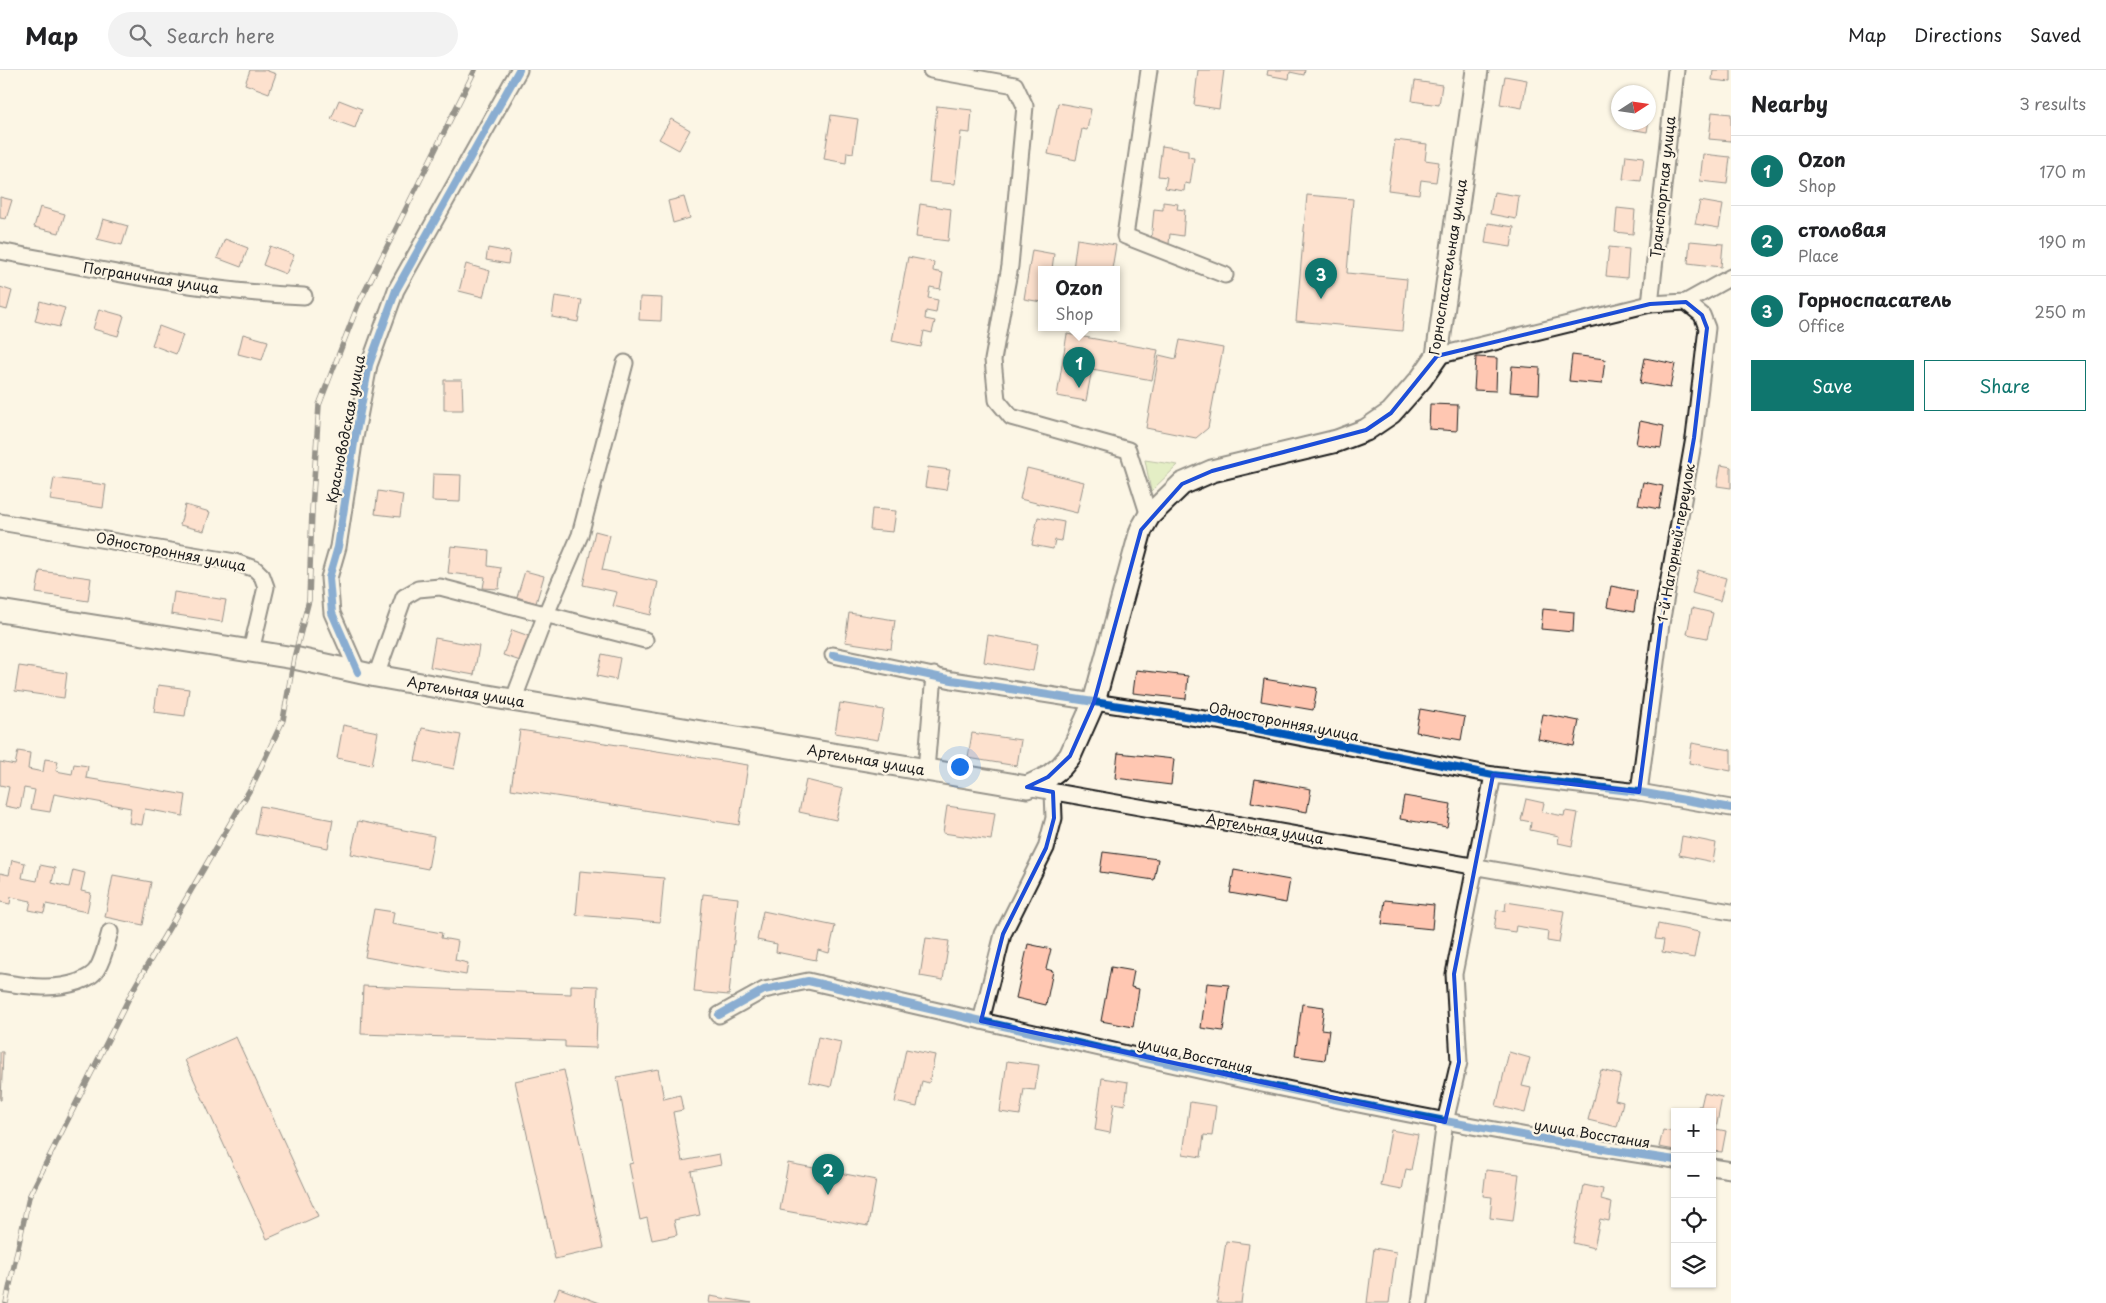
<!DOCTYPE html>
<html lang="en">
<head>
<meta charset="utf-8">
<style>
	:root { --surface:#fff; --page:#f2f2f2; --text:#202124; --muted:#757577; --line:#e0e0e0; --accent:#0f766e }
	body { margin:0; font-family:"Playpen Sans",sans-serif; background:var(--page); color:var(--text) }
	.controls { position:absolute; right:15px; bottom:15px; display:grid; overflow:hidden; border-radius:0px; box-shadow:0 1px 4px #0004 }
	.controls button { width:45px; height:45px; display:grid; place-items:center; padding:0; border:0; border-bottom:1px solid var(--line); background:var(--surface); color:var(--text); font:25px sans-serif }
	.compass { position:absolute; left:1611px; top:15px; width:45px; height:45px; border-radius:50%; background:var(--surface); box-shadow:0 1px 4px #0004; rotate:78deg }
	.you { position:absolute; left:959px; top:696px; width:18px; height:18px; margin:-12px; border:4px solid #fff; border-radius:50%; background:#1a73e8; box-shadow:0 0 0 8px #1a73e833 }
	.badge { display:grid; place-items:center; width:32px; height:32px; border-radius:50%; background:var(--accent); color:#fff; font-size:16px; font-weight:700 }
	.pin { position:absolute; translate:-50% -41px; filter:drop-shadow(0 1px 2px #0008) }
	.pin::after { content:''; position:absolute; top:26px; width:18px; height:15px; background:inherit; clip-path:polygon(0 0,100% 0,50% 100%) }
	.popup { position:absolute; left:1038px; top:196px; width:82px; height:65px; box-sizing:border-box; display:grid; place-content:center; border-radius:0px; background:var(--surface); filter:drop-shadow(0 1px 4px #0005); font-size:16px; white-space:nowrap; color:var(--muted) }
	.popup b { font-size:19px; color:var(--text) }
	.popup::after { content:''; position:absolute; left:50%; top:100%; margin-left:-10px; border:10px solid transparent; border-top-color:var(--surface) }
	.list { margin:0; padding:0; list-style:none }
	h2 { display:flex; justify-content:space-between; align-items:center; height:65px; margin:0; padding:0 20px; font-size:21px }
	h2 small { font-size:16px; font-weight:400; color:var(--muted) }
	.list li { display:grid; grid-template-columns:32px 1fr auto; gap:15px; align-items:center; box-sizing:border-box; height:70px; padding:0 20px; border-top:1px solid var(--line) }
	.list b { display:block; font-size:19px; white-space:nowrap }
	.list p { margin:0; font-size:16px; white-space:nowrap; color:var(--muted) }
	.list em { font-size:16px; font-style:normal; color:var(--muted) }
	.actions { display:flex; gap:10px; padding:15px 20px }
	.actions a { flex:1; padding:11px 0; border:1px solid var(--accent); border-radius:0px; text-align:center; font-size:18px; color:var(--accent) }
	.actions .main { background:var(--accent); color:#fff }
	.icon { flex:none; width:28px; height:28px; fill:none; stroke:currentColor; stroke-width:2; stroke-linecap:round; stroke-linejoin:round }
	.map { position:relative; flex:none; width:1731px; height:1233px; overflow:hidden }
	header { display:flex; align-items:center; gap:30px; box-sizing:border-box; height:70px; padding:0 25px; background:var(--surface); border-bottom:1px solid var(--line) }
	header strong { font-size:24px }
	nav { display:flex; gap:28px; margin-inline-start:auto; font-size:18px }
	.search { width:350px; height:45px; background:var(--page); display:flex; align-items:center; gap:12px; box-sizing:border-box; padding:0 18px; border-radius:28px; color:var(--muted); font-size:19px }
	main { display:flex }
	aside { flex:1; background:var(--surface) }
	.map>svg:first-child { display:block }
	.green { fill:#c8e59d; stroke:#72805c }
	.building { fill:#ffc7b2; stroke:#1c1c1c }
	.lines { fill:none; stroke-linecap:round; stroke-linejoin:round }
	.minor-casing { stroke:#1c1c1c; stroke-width:19 }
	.secondary-casing { stroke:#1c1c1c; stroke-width:25 }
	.minor { stroke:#fcf5e5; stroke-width:15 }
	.secondary { stroke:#fcf5e5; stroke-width:21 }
	.rail-casing { stroke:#1c1c1c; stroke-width:5.5 }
	.rail { stroke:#fcf5e5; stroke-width:4; stroke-dasharray:11; stroke-linecap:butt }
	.cycleway-casing { stroke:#fcf5e5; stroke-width:11 }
	.cycleway { stroke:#0057b8; stroke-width:8 }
	.marked { fill:none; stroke:#1d4ed8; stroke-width:4; stroke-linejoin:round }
	.labels { text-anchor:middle; stroke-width:4.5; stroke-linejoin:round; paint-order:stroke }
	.street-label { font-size:14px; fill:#1c1c1c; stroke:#fcf5e5 }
</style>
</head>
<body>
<header>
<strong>Map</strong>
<div class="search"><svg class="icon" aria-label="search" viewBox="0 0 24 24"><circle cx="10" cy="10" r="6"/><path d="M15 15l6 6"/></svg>Search here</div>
<nav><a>Map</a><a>Directions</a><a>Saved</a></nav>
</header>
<main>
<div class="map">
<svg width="1731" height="1233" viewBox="0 0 1731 1233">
	<rect width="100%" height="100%" fill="#fcf5e5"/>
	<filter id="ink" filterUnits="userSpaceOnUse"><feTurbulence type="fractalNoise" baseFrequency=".02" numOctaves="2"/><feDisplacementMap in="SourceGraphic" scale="10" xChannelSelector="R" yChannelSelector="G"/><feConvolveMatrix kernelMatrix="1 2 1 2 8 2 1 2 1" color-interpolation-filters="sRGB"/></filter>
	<g filter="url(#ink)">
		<path class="green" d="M1145,390L1178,395L1151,421Z"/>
		<g class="building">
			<path d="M250,0H265L276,4L269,23L245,14Z"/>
			<path d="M1198,0H1224L1219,39L1194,35Z"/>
			<path d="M1268,0H1305L1304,5L1290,2L1289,9L1267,5Z"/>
			<path d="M1713,0H1731V12L1712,10Z"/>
			<path d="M1505,6L1527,10L1522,38L1500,34Z"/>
			<path d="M1415,11L1442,15L1439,35L1412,31Z"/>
			<path d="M339,30L362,39L355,58L331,49Z"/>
			<path d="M1058,33L1091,39L1087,60L1082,59L1076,90L1048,84Z"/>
			<path d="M937,36L972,40L970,63L961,62L955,114L929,112Z"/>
			<path d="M1648,37L1651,38L1647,62L1630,59L1631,52H1648Z"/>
			<path d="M1712,42L1731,44V71L1709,69Z"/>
			<path d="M831,45L858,49L853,83L847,82L846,93L824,89Z"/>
			<path d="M671,49L690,60L679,80L659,69Z"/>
			<path d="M1395,70L1427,74L1425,90L1439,92L1436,112L1421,110L1419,124L1388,120Z"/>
			<path d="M1162,76L1188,80V87L1194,88L1190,114L1185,113L1184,121L1165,118L1167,107L1158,106Z"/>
			<path d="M1703,84L1730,87L1727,114L1700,111Z"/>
			<path d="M1626,85L1644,87L1641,111L1623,109Z"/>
			<path d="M1494,122L1519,126L1516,149L1490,144Z"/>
			<path d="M1307,125L1353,129L1347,203L1407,209L1402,261L1296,251Z"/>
			<path d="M0,127L12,130L6,149L0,148Z"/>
			<path d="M684,127L690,148L673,153L668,131Z"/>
			<path d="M1700,131L1723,135L1719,158L1695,154Z"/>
			<path d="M1163,132L1178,134L1177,139L1185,140L1183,166L1170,164L1169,174L1151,172L1154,139L1163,140Z"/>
			<path d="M920,134L951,139L948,171L916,167Z"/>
			<path d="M40,137L65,144L59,163L34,157Z"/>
			<path d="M1617,138L1635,140L1633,164L1615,162Z"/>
			<path d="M103,149L128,156L122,175L97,169Z"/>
			<path d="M1488,153L1514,157L1511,177L1485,173Z"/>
			<path d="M225,169L248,178L241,197L217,188Z"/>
			<path d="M1077,169L1116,175L1112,199H1073Z"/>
			<path d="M1690,171L1723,174L1721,197L1688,193Z"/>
			<path d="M270,176L294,185L286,204L263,195Z"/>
			<path d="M1609,177L1629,179L1627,208L1606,206Z"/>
			<path d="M488,178L510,182L508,194L486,190Z"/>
			<path d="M1032,180L1054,184L1052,199H1042V232L1024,229Z"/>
			<path d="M908,187L934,192L933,201L943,203L940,219L930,217L928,228L938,230L936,243L926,241L925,249L935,251L932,263L924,261L921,277L892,271Z"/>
			<path d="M466,194L490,201L483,227L459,221Z"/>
			<path d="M0,217L12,221L7,240L0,238Z"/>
			<path d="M555,226L582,230L578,252L552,247Z"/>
			<path d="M640,227L662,228L661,251L639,250Z"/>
			<path d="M40,231L65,238L59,257L35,251Z"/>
			<path d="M99,239L124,246L118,266L93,259Z"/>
			<path d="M159,256L183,265L176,284L152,275Z"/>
			<path d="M243,264L268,271L262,290L238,284Z"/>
			<path d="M1067,264L1158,280L1152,310L1092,299L1086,331L1057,326Z"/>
			<path d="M1180,270L1223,278L1208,358L1196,368L1146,358L1159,285L1176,289Z"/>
			<path d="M1572,285L1605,289L1602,314L1569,311Z"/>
			<path d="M1476,287L1497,288L1496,321L1474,320Z"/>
			<path d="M1645,288L1675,294L1670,318L1640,313Z"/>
			<path d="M1512,296L1540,298L1539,324L1510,322Z"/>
			<path d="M444,310H462L463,340H444Z"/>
			<path d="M1430,334L1458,335L1457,361L1429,359Z"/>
			<path d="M1640,351L1664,356L1661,378L1636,374Z"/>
			<path d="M1721,395L1731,397V418L1717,416Z"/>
			<path d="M928,397L950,400L946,420L925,417Z"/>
			<path d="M1027,398L1084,412L1077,443L1020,429Z"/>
			<path d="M433,404L461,405L460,432L432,431Z"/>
			<path d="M54,408L106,415L103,438L50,430Z"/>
			<path d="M1643,412L1663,416L1659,439L1638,435Z"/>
			<path d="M378,421L403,425L400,447L375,444Z"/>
			<path d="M185,435L210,442L204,461L180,455Z"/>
			<path d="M872,439L896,441L893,462L870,460Z"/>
			<path d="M1038,447L1064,452L1061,471L1055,470L1053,479L1032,475Z"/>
			<path d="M595,461L610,465L602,500L658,512L651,545L613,536L617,522L583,515Z"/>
			<path d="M451,476L489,480L488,496L501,498L499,519L483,518L485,507L448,503Z"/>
			<path d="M1698,500L1726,508L1720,531L1692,523Z"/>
			<path d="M40,501L91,508L88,531L36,523Z"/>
			<path d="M525,501L544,506L536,533L517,527Z"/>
			<path d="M1611,516L1637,521L1634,542L1607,537Z"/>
			<path d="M174,522L226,530L222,552L171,544Z"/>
			<path d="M1692,538L1713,543L1707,568L1687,564Z"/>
			<path d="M1543,539L1574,542L1573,562L1541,559Z"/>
			<path d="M849,543L895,550L891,579L845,572Z"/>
			<path d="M512,560L532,567L523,592L503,585Z"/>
			<path d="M988,565L1038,574L1033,601L984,592Z"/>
			<path d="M435,568L479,576L474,605L430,597Z"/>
			<path d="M602,584L620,588L616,610L597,606Z"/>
			<path d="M19,596L67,603L64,628L15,621Z"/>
			<path d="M1136,600L1188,606L1186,629L1133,623Z"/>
			<path d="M1264,609L1317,618L1313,640L1261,631Z"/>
			<path d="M158,615L189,619L185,646L154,642Z"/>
			<path d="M840,633L884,640L878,670L835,663Z"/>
			<path d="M1420,639L1465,647L1461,670L1416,662Z"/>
			<path d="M1543,644L1579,651L1574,676L1538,669Z"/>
			<path d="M343,655L378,662L372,695L337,688Z"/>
			<path d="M422,658L461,665L454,699L415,691Z"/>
			<path d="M520,660L748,695L739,755L511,719Z"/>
			<path d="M972,663L1021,670L1017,696L968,688Z"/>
			<path d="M1692,673L1731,680V701L1689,693Z"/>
			<path d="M18,681L30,683L28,699L43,702L45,689L58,691L56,701L72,704L74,694L88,696L86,708L186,725L183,746L145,739L142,755L129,753L131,738L54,724L50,742L31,739L35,720L24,718L20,739L5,736L9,717L0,715V692L15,695Z"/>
			<path d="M1118,683L1174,689L1171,715L1115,708Z"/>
			<path d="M1255,709L1311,719L1307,742L1251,732Z"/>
			<path d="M806,710L843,719L836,750L799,742Z"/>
			<path d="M1404,726L1451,734L1447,757L1400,749Z"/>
			<path d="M1526,729L1544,733L1542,742L1564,746L1565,741L1578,743L1572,776L1558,773L1559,766L1530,760L1531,752L1521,750Z"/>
			<path d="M260,736L333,750L328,778L255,764Z"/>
			<path d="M947,736L995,743L991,770L943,763Z"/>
			<path d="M358,751L434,766L428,799L351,784Z"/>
			<path d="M1682,766L1716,773L1713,792L1679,785Z"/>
			<path d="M1103,782L1158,789L1154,810L1100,802Z"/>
			<path d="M12,790L25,793L22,808L37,811L40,795L55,798L52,813L69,817L73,800L85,803L81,821L91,823L87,842L46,834L44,843L29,840L31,831L11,827L10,834L0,832V803L9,805Z"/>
			<path d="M1234,800L1290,810L1286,833L1230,823Z"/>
			<path d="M580,801L664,808L660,852L576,845Z"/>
			<path d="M113,805L151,812L143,855L105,847Z"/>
			<path d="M703,824L738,828L729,925L694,922Z"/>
			<path d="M1385,830L1434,835L1432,859L1382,854Z"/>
			<path d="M1506,832L1564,841L1559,873L1547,871L1548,861L1516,856L1515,862L1494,859L1497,840L1505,841Z"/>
			<path d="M374,839L394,842L392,854L442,863L441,868L458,871L455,890L468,893L466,905L365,887Z"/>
			<path d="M763,841L835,856L829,883L818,880L816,890L776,882L777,874L757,870Z"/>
			<path d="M1658,854L1699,862L1694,888L1662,882L1664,870L1655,869Z"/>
			<path d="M926,868L949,871L943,910L920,906Z"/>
			<path d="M1028,874L1051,879L1046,899L1053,901L1046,935L1016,928Z"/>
			<path d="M1111,897L1134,901L1131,917L1139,919L1133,957L1101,951Z"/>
			<path d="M1207,913L1229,915L1223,961L1201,958Z"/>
			<path d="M571,915L598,916L596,978L565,977V971L361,964L363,916L571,924Z"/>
			<path d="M1302,934L1324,937L1321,959L1329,960L1325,990L1295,986Z"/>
			<path d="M236,967L318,1146L267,1169L185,990Z"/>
			<path d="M818,967L841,972L831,1017L809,1012Z"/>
			<path d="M906,979L935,985L929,1013L922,1011L917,1037L895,1032Z"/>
			<path d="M0,982H3L1,1030H0Z"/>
			<path d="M1509,982L1530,988L1522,1016L1531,1018L1525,1043L1496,1036Z"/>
			<path d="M1007,991L1039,995L1035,1020L1024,1019L1020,1045L1000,1042Z"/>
			<path d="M658,999L664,1029L680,1025L683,1040L673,1042L682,1091L719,1084L721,1095L691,1101L700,1145L674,1150L677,1165L652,1170L647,1148L640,1150L629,1094L633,1093L617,1007Z"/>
			<path d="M564,1000L603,1178L555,1189L515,1011Z"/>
			<path d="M1601,1000L1621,1005L1615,1030L1623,1032L1617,1057L1588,1050Z"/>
			<path d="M1102,1008L1128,1012L1125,1035L1114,1033L1110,1063L1095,1060Z"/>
			<path d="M1704,1023L1722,1027L1716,1059L1726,1061L1722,1082L1712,1081V1042H1697L1698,1036H1701Z"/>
			<path d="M1190,1032L1216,1036L1212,1066L1204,1065L1201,1087L1183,1084Z"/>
			<path d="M1391,1060L1418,1065L1411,1100L1406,1099L1402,1120L1381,1116Z"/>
			<path d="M1663,1060L1675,1062V1080L1659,1077Z"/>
			<path d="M788,1093L876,1110L868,1156L780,1140Z"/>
			<path d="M1486,1100L1519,1104L1513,1151L1490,1148L1492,1127L1483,1126Z"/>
			<path d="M1584,1115L1603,1119L1601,1130L1612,1133L1609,1151L1600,1149L1594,1178L1573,1173Z"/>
			<path d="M1226,1171L1249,1174L1241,1233H1217Z"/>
			<path d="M1374,1178L1396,1182L1389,1233H1367Z"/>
			<path d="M559,1218L600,1233H553Z"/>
			<path d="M710,1226L752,1233H709Z"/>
		</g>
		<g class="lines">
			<defs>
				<g id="minor">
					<path d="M931,0L1015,15L1025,36L1010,196L993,290L997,330L1011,347L1128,380L1149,446"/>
					<path d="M1149,0L1125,166L1225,205"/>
					<path d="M0,181C100,200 201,222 304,226"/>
					<path d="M1650,234L1676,0"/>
					<path d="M1437,286L1650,234L1686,232L1731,207"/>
					<path d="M0,452L235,492L255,499L262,506L266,517L251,581"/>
					<path d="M833,585L952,610L1217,651L1493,705L1639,722L1731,738"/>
					<path d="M358,602L332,543L329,508L338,477L354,373L369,295L396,220L519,0"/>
					<path d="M376,606L404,527L418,519L440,517L645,570"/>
					<path d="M513,631L546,544L580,465L625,293"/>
					<path d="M926,700L934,605"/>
					<path d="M1027,717L1731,842"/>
					<path d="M1639,722L1661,554L1694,368L1707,258L1702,245L1686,232"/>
					<path d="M0,912C27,916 51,921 78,912C85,909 93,906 97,899C104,888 106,875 110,862"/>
					<path d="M719,945L764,920L808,911C1096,977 1383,1047 1675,1090"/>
					<path d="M981,951L1003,864L1046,778L1054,748L1053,722"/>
					<path d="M1712,1097L1731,1100"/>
					<path d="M1420,1233L1445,1052L1459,992L1454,904L1493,705"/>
				</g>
				<path id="secondary" d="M0,541L294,588L376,606L494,627L1027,717L1048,707L1061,697L1070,686L1094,632L1141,460L1149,446L1182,414L1212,401L1337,371L1366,360L1391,343L1421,309L1437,286L1477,0"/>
			</defs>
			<use href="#minor" class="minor-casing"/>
			<use href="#secondary" class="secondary-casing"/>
			<use href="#minor" class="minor"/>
			<use href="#secondary" class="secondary"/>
			<defs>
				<path id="rail" d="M6,1233L29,1127L134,918L252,716L283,650L294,588L309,530L312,440L319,335L358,235L475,0"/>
			</defs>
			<use href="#rail" class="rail-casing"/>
			<use href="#rail" class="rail"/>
			<defs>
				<g id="cycleway">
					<path d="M833,585L952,610L1217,651L1493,705L1639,722L1731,738"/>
					<path d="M358,602L332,543L329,508L338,477L354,373L369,295L396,220L519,0"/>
					<path d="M719,945L764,920L808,911C1096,977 1383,1047 1675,1090"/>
				</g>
			</defs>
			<use href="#cycleway" class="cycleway-casing"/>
			<use href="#cycleway" class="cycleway"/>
		</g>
	</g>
	<path d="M0 0H1731V1233H0ZM1686,232L1702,245L1707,258L1694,368L1661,554L1639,722L1493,705L1454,904L1459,992L1445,1052L981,951L1003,864L1046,778L1054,748L1053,722L1027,717L1048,707L1070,686L1094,632L1141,460L1182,414L1212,401L1366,360L1391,343L1437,286L1650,234Z" fill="#fcf5e5" fill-opacity=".55" fill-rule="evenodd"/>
	<path class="marked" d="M1686,232L1702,245L1707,258L1694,368L1661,554L1639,722L1493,705L1454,904L1459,992L1445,1052L981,951L1003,864L1046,778L1054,748L1053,722L1027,717L1048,707L1070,686L1094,632L1141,460L1182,414L1212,401L1366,360L1391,343L1437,286L1650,234Z"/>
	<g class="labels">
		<g class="street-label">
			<text transform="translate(1663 117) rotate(-84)" y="5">Транспортная улица</text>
			<text transform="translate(1448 197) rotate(-81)" y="5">Горноспасательная улица</text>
			<text transform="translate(151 208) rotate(9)" y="5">Пограничная улица</text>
			<text transform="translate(346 359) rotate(-79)" y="5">Красноводская улица</text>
			<text transform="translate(1676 473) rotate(-80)" y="5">1-й Нагорный переулок</text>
			<text transform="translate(171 482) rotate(11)" y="5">Односторонняя улица</text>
			<text transform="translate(466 622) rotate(10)" y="5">Артельная улица</text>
			<text transform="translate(1284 652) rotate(11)" y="5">Односторонняя улица</text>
			<text transform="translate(866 690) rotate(10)" y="5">Артельная улица</text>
			<text transform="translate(1265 759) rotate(10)" y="5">Артельная улица</text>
			<text transform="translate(1195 986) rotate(13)" y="5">улица Восстания</text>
			<text transform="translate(1592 1064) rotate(9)" y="5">улица Восстания</text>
		</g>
	</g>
</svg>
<div class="controls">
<button>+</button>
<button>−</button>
<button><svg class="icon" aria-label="locate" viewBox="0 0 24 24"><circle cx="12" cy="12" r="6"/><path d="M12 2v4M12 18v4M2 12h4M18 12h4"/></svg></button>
<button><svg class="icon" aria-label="layers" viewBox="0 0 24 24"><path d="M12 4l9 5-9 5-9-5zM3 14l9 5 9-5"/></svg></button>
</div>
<svg class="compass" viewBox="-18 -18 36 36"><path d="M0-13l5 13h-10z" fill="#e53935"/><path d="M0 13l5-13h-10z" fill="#757577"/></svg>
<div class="you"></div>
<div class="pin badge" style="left:1079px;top:318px">1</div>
<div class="popup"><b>Ozon</b>Shop</div>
<div class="pin badge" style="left:828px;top:1125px">2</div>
<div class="pin badge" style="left:1321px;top:229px">3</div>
</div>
<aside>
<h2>Nearby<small>3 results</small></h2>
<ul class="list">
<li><span class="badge">1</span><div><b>Ozon</b><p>Shop</p></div><em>170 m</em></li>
<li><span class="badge">2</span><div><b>столовая</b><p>Place</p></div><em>190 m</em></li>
<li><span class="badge">3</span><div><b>Горноспасатель</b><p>Office</p></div><em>250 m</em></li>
</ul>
<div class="actions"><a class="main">Save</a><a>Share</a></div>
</aside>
</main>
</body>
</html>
